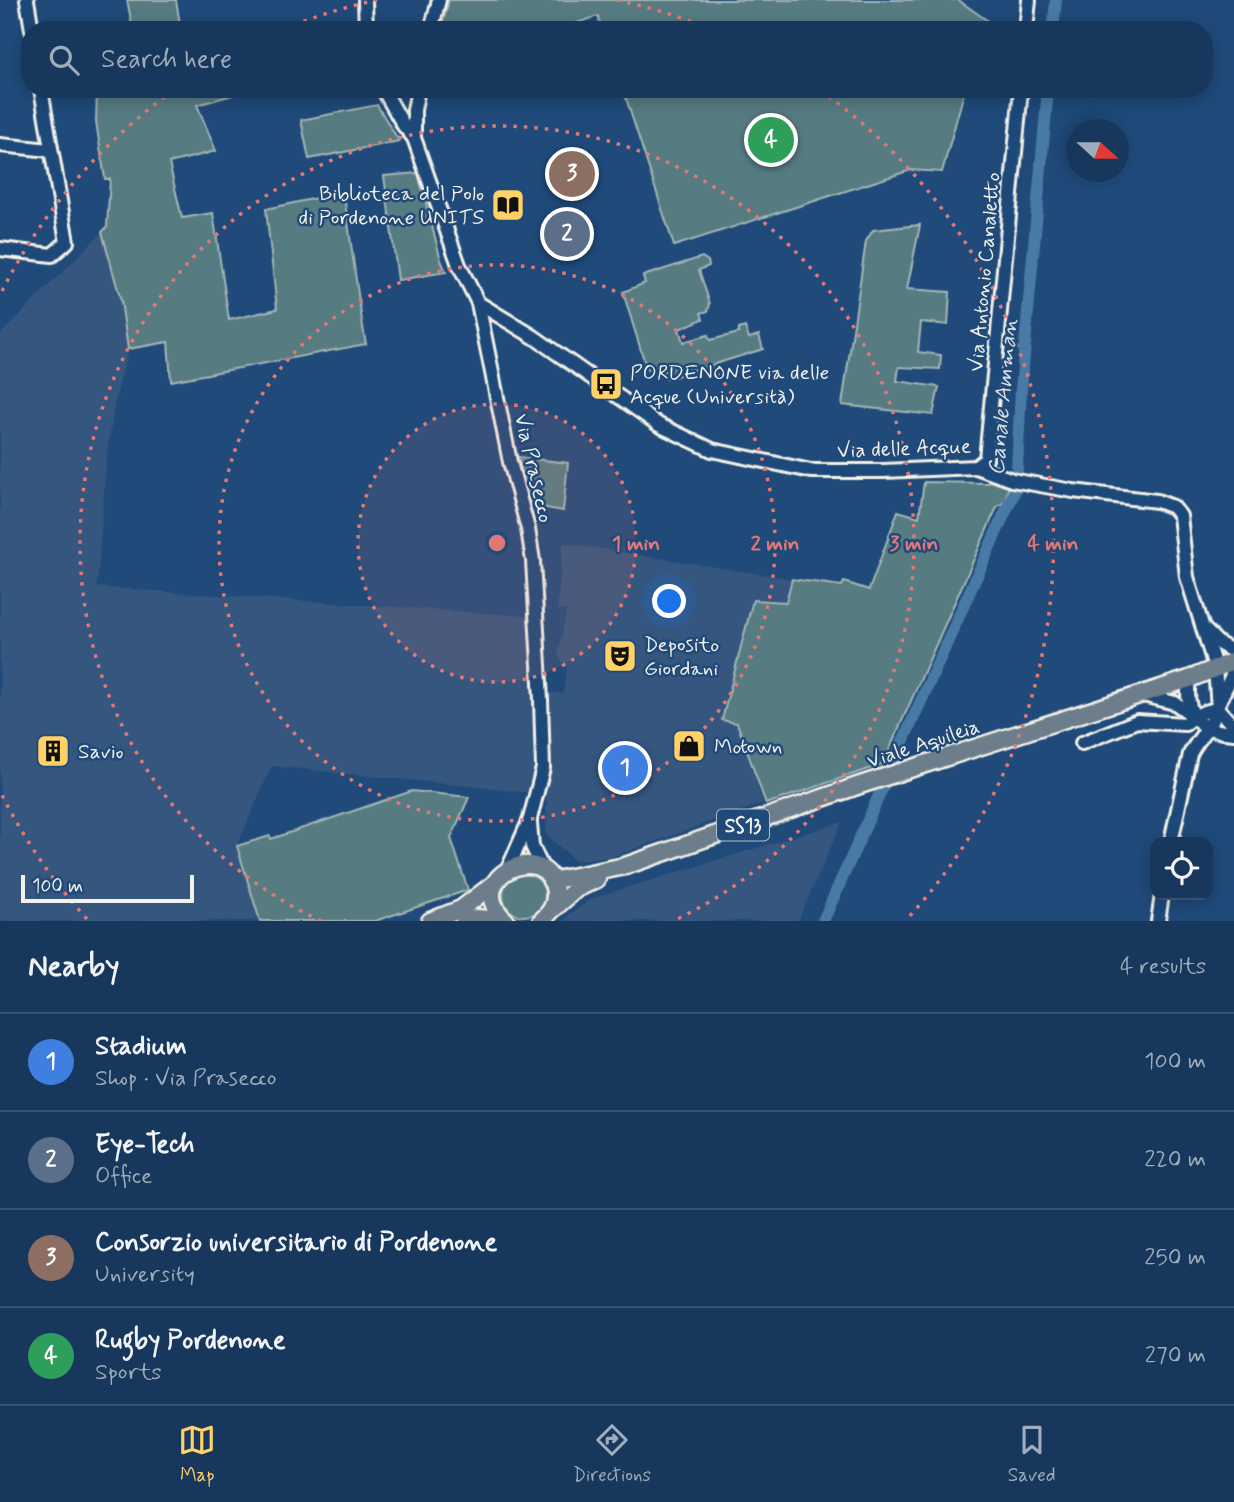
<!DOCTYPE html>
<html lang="en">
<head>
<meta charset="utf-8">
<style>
	:root { --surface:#17385c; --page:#244365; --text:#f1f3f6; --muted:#9eacbb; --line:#365272; --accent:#ffd166 }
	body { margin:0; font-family:Mynerve,sans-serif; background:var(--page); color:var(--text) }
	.controls { position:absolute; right:21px; bottom:21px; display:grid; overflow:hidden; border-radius:14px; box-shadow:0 4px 18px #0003 }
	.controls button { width:63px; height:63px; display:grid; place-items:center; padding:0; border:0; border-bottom:2px solid var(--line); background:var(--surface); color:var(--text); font:35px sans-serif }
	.compass { position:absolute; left:1066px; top:119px; width:63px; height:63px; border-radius:50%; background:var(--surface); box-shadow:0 4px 18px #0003; rotate:111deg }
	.scale { position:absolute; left:21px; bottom:18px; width:173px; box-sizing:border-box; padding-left:7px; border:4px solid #f4f1e8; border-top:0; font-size:19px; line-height:24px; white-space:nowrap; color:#f4f1e8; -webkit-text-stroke:5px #1f4a7a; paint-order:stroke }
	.you { position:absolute; left:670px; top:602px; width:24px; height:24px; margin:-18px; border:5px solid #fff; border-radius:50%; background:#1a73e8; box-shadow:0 0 0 10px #1a73e833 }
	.badge { display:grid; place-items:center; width:46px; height:46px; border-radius:50%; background:var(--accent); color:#fff; font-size:23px; font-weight:700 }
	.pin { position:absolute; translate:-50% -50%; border:4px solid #fff; box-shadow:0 2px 7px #0006 }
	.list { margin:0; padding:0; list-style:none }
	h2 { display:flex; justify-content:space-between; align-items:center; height:91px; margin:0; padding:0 28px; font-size:30px }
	h2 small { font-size:23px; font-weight:400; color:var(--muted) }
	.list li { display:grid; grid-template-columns:46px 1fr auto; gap:21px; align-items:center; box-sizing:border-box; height:98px; padding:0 28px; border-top:2px solid var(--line) }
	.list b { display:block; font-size:26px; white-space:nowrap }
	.list p { margin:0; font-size:23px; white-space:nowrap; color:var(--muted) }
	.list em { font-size:23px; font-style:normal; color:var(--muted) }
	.icon { flex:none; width:38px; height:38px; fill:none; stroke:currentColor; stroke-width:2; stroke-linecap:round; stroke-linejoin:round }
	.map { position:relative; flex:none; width:1234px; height:921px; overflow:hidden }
	.search { position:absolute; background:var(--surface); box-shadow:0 4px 18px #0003; left:21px; right:21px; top:21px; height:77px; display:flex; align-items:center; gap:18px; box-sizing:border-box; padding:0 24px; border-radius:28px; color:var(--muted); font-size:26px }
	.sheet { height:483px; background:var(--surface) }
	nav { display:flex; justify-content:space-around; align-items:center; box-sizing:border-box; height:98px; border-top:2px solid var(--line); background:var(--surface); font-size:19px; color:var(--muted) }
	nav a { display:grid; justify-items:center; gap:4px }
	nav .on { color:var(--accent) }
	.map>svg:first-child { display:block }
	.built { fill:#36567f }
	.green { fill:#567c82; stroke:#a5b6b5; stroke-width:2 }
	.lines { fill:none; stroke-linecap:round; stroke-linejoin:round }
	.canal { stroke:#487aa5; stroke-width:12 }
	.minor-casing { stroke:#f4f1e8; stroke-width:18 }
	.major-casing { stroke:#f4f1e8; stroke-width:21 }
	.minor { stroke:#1f4a7a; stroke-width:12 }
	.major { stroke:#6c7d8b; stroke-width:16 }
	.ring { fill:none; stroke:#e27875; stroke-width:3.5; stroke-dasharray:3.5 7 }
	.labels { text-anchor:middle; stroke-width:5; stroke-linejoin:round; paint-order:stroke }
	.shield { fill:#1f4a7a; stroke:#b4bfc7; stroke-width:2 }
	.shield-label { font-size:19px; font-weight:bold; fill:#f4f1e8 }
	.poi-label { font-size:21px; fill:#f4f1e8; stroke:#1f4a7a; text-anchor:start }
	.street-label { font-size:21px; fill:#f4f1e8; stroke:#1f4a7a }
	.water-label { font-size:23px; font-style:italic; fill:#dadfde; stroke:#1f4a7a }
	.centre { fill:#e27875; stroke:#1f4a7a; stroke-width:3.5 }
	.ring-label { font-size:21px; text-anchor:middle; font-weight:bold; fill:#e27875; stroke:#1f4a7a; stroke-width:5; stroke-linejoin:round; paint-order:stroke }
</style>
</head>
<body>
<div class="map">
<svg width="1234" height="921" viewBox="0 0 1234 921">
	<rect width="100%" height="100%" fill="#1f4a7a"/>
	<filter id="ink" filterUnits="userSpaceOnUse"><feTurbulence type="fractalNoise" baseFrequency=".0143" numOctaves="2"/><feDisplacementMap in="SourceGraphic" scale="14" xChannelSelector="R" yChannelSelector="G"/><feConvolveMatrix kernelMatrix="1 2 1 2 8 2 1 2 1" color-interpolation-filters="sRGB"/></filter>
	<g filter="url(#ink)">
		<g class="built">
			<path d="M102,232L121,301L128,349L115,401L107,453L97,587L531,616L534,793L272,766L237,846L260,921H0V335Z"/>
			<path d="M563,543L792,579L786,602L753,600L723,720L737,722L763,803L612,857L575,861L546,834L548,692L563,694L567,668L558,655L566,611L557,609Z"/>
			<path d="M842,822L798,921H564L567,916L593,898Z"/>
		</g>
		<g class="green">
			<path d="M127,0H176L181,30H133Z"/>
			<path d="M449,0H958L991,23L988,30H602L598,16L556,30H441Z"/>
			<path d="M97,89H254L197,105L216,151L169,163L182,218L213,213L229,320L277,309L266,209L339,193L344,196C352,246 357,295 366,344L171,381L168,342L128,349L121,301L102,232L107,227L110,179H105L96,122Z"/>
			<path d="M623,89H965L942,172L911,170L674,246Z"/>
			<path d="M377,105L399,141L309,159L301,120Z"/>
			<path d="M418,173L441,260L446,272L398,280L384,176Z"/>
			<path d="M920,225L907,289L950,292L948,325L921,322L918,352L941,355L940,369L899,367L897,381L939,387L933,415L842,405L866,241L873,230Z"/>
			<path d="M702,257L708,261L709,266L699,270L710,304L708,311L701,313L703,319L679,329L683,342L708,335L710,340L739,333V329L745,327L749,338L759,335L763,349L667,379L662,364L647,370L623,292L645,283L643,276Z"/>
			<path d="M518,457L568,463L563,511L529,505Z"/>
			<path d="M992,478L1009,484L1005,501L997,507L883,764L766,804L737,723L722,720L753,600L786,602L792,579L842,586L844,582L869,590L898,511L919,517L924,482L988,483Z"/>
			<path d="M412,791L469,797L451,838L468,890L375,921H260L237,846L270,836L271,839Z"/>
			<circle cx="524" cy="895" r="21"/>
		</g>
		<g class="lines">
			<g class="canal">
				<path d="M1053,30L1056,0"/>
				<path d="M823,921L1016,488L1021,389L1048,89"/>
			</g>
			<defs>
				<g id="minor">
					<path d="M27,0L32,30"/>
					<path d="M365,0L366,30"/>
					<path d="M431,30L439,0"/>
					<path d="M1026,30L1029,0"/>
					<path d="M383,89L404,126L414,138"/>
					<path d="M418,89L414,110V138L459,265L478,303L510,462L528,529L533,561L541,700L543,768L530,819L508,869"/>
					<path d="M0,145L50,150"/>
					<path d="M0,249L52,255L67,242L41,89"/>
					<path d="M478,303L534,337L659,425L712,450L811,471H883L976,467L986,459"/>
					<path d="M986,459L1021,89"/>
					<path d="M976,467L1012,480L1073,491L1157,501L1173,507L1180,516L1187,577L1215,667L1218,709L1234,727"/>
					<path d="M1205,630L1218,643L1234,652"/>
					<path d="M1189,679C1184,715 1198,731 1234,733"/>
					<path d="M1143,695L1175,703L1193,716"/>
					<path d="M1219,702L1234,671"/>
					<path d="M1082,743L1137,721L1185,724C1195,715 1204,711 1218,709"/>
					<path d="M530,823L532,846L544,872"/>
					<path d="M1171,842L1190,754C1198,738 1212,726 1218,709"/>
					<path d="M1158,921L1162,895"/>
				</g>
				<g id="major">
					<path d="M551,881L625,866L860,785L1189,679L1234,661"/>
					<path d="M550,912L576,889L597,879"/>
					<path d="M430,921L461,909L495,883"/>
					<path d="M464,921L476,918L504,920"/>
					<path d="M506,921C458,878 548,836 555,892C556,904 550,914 541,921"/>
				</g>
			</defs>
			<use href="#minor" class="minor-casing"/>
			<use href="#major" class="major-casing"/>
			<use href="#minor" class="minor"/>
			<use href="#major" class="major"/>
		</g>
	</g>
	<circle cx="497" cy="543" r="139" fill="#e27875" fill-opacity=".12"/>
	<g class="ring">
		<circle cx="497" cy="543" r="139"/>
		<circle cx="497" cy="543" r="278"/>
		<path d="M321 921A417 417 0 1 1 673 921"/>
		<path d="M87 919A556 556 0 0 1 2 795M2 291A556 556 0 0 1 174 90M284 29A556 556 0 0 1 377 0M617 0A556 556 0 0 1 710 29M820 90A556 556 0 0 1 907 919"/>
	</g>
	<defs>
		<symbol id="library-square" viewBox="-11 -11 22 22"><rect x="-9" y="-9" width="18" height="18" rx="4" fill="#ffd166" stroke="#1f4a7a"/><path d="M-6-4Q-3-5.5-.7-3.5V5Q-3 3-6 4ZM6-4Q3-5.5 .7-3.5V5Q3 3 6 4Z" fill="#111"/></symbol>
		<symbol id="bus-square" viewBox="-11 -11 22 22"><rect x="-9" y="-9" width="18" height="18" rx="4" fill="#ffd166" stroke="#1f4a7a"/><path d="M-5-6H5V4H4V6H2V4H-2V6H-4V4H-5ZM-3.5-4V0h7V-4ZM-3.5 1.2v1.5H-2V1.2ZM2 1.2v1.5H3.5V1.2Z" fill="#111"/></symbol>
		<symbol id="theatre-square" viewBox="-11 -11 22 22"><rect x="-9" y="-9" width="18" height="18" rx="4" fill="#ffd166" stroke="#1f4a7a"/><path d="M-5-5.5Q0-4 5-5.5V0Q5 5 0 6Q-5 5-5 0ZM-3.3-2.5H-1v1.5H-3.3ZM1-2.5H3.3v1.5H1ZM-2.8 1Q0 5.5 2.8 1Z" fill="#111"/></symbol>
		<symbol id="shop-square" viewBox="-11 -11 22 22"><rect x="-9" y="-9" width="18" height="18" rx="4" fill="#ffd166" stroke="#1f4a7a"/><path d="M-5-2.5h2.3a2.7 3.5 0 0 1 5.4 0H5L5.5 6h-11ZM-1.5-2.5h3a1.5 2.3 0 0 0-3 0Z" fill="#111"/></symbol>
		<symbol id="building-square" viewBox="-11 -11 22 22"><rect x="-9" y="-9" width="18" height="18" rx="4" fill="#ffd166" stroke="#1f4a7a"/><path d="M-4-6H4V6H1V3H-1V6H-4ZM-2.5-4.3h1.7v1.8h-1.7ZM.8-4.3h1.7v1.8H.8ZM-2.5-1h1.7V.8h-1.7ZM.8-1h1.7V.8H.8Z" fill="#111"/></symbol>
	</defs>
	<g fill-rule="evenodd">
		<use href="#library-square" x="489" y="186" width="38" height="38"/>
		<use href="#bus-square" x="587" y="365" width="38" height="38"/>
		<use href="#theatre-square" x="601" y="637" width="38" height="38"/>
		<use href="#shop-square" x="670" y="727" width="38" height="38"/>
		<use href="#building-square" x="34" y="732" width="38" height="38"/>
	</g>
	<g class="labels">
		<rect class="shield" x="717" y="809.5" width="52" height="31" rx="5"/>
		<g class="shield-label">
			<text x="743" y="832">SS13</text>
		</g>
		<g class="poi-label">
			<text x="484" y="200" text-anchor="end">Biblioteca del Polo<tspan x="484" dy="24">di Pordenone UNITS</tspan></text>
			<text x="630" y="379">PORDENONE via delle<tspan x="630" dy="24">Acque (Università)</tspan></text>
			<text x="644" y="651">Deposito<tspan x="644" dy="24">Giordani</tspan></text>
			<text x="714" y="753">Motown</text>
			<text x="78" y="758">Savio</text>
		</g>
		<g class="street-label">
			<text transform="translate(984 272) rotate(-85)" y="7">Via Antonio Canaletto</text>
			<text transform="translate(904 448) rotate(-2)" y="7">Via delle Acque</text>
			<text transform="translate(534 468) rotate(77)" y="7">Via Prasecco</text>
			<text transform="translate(923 743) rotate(-18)" y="7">Viale Aquileia</text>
		</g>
		<g class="water-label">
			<text transform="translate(1002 397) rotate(-85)" y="8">Canale Amman</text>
		</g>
	</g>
	<circle cx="497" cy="543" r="10" class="centre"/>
	<g class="ring-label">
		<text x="636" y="550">1 min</text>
		<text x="775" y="550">2 min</text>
		<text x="914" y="550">3 min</text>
		<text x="1053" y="550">4 min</text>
	</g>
</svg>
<div class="controls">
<button><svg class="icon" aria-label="locate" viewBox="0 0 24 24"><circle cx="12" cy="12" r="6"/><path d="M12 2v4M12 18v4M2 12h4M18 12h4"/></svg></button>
</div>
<svg class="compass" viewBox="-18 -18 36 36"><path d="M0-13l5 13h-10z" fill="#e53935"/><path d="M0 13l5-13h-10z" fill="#9eacbb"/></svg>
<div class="scale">100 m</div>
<div class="you"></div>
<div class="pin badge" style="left:625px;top:768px;background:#3f7fe0">1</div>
<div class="pin badge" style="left:567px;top:234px;background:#5c6f8a">2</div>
<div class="pin badge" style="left:572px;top:174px;background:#8d6e63">3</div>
<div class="pin badge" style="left:771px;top:140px;background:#2e9e5b">4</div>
<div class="search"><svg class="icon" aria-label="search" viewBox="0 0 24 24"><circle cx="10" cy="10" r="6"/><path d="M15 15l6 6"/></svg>Search here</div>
</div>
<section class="sheet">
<h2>Nearby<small>4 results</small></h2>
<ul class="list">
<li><span class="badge" style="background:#3f7fe0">1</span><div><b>Stadium</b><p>Shop · Via Prasecco</p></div><em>100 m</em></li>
<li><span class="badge" style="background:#5c6f8a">2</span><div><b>Eye-Tech</b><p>Office</p></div><em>220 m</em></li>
<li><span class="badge" style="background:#8d6e63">3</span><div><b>Consorzio universitario di Pordenone</b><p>University</p></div><em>250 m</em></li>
<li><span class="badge" style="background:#2e9e5b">4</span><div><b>Rugby Pordenone</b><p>Sports</p></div><em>270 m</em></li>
</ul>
</section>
<nav>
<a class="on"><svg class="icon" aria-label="map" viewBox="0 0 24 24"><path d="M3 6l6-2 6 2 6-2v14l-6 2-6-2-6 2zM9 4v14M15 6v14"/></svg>Map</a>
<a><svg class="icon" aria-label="directions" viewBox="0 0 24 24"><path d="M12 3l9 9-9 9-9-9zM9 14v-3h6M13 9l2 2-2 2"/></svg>Directions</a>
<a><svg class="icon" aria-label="saved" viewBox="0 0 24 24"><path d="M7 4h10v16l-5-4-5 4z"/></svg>Saved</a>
</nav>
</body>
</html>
